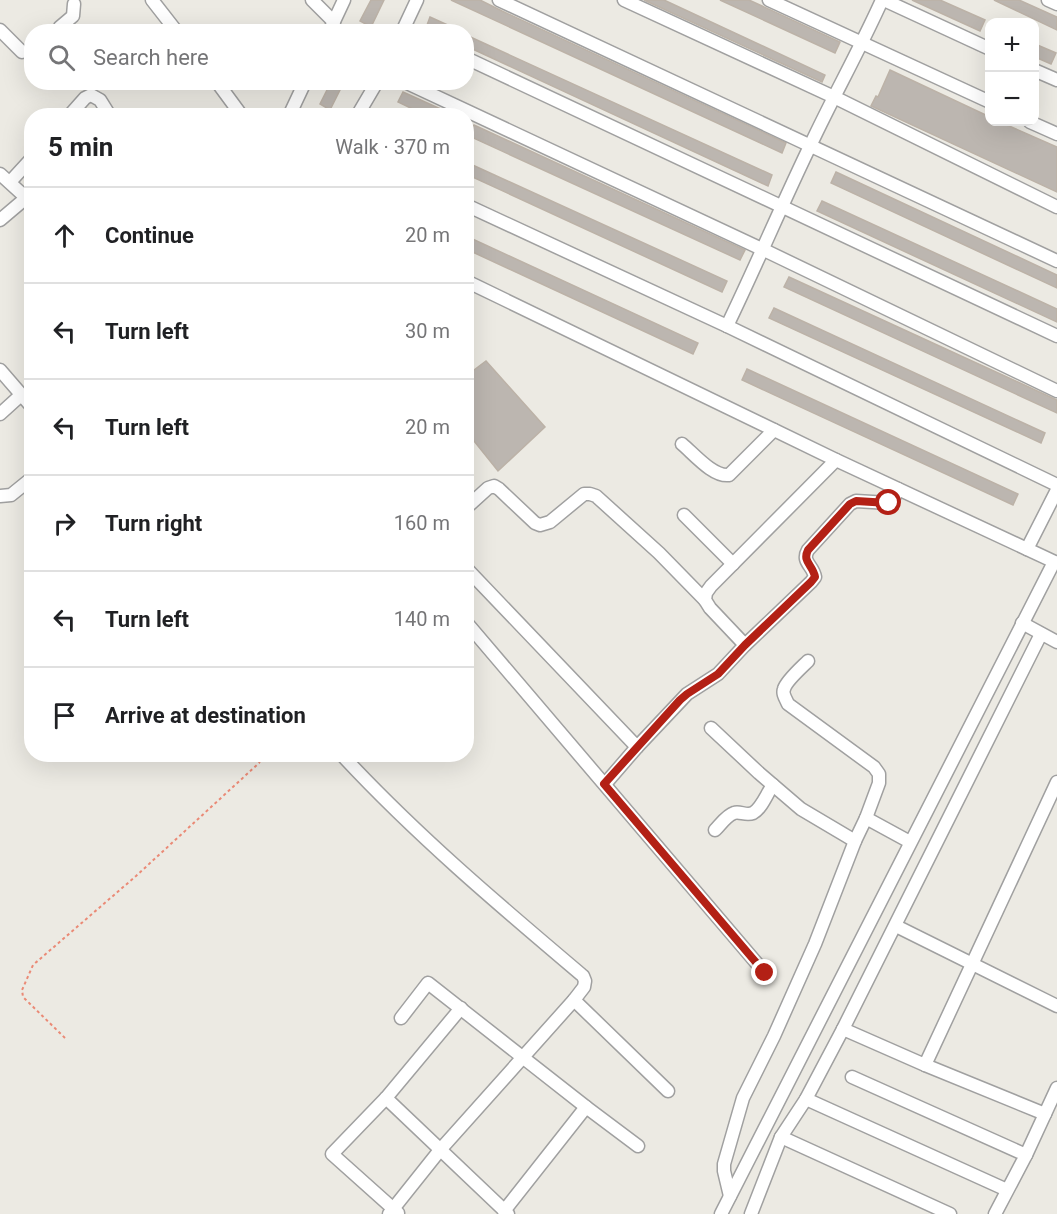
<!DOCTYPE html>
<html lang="en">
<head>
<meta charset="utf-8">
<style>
	:root { --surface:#fff; --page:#f6f6f6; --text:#202124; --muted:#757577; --line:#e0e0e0 }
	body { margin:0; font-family:Roboto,sans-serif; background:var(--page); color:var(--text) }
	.controls { position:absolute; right:18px; top:18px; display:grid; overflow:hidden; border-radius:12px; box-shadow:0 6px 24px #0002 }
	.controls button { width:54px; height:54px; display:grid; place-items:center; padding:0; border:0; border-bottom:2px solid var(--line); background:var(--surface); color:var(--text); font:30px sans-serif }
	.stop { position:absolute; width:18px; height:18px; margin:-14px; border:4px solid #b32015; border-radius:50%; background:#fff }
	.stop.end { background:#b32015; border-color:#fff; box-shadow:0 2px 6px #0008 }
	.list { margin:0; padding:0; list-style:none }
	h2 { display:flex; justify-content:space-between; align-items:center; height:78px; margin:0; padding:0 24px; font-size:26px }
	h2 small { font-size:20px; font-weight:400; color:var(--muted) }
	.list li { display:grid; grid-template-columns:39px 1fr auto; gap:18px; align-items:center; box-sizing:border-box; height:96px; padding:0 24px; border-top:2px solid var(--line) }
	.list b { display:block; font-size:22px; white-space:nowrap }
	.list em { font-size:20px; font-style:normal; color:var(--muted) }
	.icon { flex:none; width:33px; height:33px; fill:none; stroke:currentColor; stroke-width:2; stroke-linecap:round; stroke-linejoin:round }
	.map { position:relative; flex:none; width:1057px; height:1214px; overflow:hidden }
	.search { position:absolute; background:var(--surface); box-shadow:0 6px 24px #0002; left:24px; top:24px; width:450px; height:66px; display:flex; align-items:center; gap:15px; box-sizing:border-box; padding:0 21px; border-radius:24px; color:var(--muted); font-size:22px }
	.panel { position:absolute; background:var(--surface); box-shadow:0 6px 24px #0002; left:24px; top:108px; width:450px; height:654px; border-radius:24px }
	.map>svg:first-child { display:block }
	.building { fill:#bcb6b0; stroke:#bcb2a7; stroke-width:1.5 }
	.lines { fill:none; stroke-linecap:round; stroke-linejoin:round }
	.minor-casing { stroke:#a0a0a0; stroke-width:15 }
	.path { stroke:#ea8a76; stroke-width:2; stroke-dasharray:3 3; stroke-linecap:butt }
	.minor { stroke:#fff; stroke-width:12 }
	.route { stroke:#b32015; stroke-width:8 }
</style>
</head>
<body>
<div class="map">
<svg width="1057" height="1214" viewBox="0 0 1057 1214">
	<rect width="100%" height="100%" fill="#eceae3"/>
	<g class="building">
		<path d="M371,0H384L371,27L360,21Z"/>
		<path d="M451,0H480L502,11L786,143L782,153Z"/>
		<path d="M644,0H664L825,75L822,82Z"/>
		<path d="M720,0H749L840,42L835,53Z"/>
		<path d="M912,0H940L985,20L980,31Z"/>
		<path d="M994,0H1019L1057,17V30Z"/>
		<path d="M430,17L463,32H434L426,28Z"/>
		<path d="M466,35L772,175L768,186L466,46Z"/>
		<path d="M1035,44L1056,53L1051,64L1035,57Z"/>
		<path d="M890,70L990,117V122H1000L1057,147V192L871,106L876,96L878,97Z"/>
		<path d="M331,82H344L330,110L320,104Z"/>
		<path d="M403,92L456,116H427L398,102Z"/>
		<path d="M474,125L745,250L740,260L469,136Z"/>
		<path d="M466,162L727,281L722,292L466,174Z"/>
		<path d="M836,172L1057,275V288L831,183Z"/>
		<path d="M822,201L1057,309V322L817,211Z"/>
		<path d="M466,236L698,343L693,354L466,249Z"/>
		<path d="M789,277L1057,400V413L784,287Z"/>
		<path d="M774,308L1045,433L1041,443L769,318Z"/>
		<path d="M486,361L545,427L498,471L466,431V376Z"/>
		<path d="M747,369L1018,494L1013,505L742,380Z"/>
	</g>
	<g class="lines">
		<defs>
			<g id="minor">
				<path d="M152,0L177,32"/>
				<path d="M312,0L334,22"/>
				<path d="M499,0L1057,261"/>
				<path d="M624,0L834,97L1057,207"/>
				<path d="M769,0L990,102"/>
				<path d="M884,0L990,49"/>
				<path d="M1048,0L1057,4"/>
				<path d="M0,30L22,52"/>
				<path d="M58,32L60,27L73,16L74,4"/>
				<path d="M329,32L344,0"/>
				<path d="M402,32L417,0"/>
				<path d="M466,58L1057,336"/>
				<path d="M1034,70L1057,80"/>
				<path d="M217,82L242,116"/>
				<path d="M405,82L764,250L1057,391"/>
				<path d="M69,116L85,98L91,95L100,100L110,116"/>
				<path d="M289,116L305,82"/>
				<path d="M357,116L377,82"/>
				<path d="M1030,122L1057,134"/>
				<path d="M0,174L32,203"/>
				<path d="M10,182L32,158"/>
				<path d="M466,205L727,326L1057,485"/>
				<path d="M0,220L26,198"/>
				<path d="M466,281L836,460L1057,563"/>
				<path d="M727,326C756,266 782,204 811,144C834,95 860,49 882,0"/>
				<path d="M0,370L32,407"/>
				<path d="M0,414L21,395"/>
				<path d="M682,444C694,454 713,477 729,475L774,430"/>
				<path d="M0,496L11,495L32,478"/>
				<path d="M466,508L488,488L494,486L499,489L535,523L540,525L550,522L584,494H590L596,496L659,553L705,600"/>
				<path d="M684,515L733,564"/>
				<path d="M1027,549L1057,490"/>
				<path d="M466,568L637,747L687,694L718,674L745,645L710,608L705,600L706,593L711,586L836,460"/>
				<path d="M466,622L765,973"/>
				<path d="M1022,623L1057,642"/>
				<path d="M745,645L811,582L815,577C813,565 801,562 808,550L850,504L856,501L889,503L893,500L898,489"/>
				<path d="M808,661C802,667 786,681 784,689C782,694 786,699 788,704L874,767L879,774V783L866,818"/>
				<path d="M711,728L759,773L801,809L855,841"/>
				<path d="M341,754C416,835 499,905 583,976L585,981L584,987L574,1000L440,1150L389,1214"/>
				<path d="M605,784L637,747"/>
				<path d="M715,830C720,825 727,815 734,813C740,811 746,816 753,813C762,808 767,793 773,785"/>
				<path d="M896,926L1057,1006"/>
				<path d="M574,1000L668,1091"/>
				<path d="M401,1018L428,983L586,1107"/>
				<path d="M843,1029L925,1065L1045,1114"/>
				<path d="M925,1065L1057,782"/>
				<path d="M852,1077L1026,1155"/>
				<path d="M386,1098L508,1214"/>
				<path d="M806,1099L1007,1190"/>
				<path d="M781,1137L950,1214"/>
				<path d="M730,1196L724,1171V1164L743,1098L774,1036L815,944L855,841L866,818L910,842"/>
				<path d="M504,1211L586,1107L638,1146"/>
				<path d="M398,1213L332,1154L386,1098L461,1008"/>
				<path d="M721,1214L1054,562"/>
				<path d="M751,1214L781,1137L806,1099L843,1029L1041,634"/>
				<path d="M995,1214L1026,1155L1057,1088"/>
			</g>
		</defs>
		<use href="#minor" class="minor-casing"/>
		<path class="path" d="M65,1038L23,997L22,990L33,965L136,876L259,763L262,757L261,754"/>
		<use href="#minor" class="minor"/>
	</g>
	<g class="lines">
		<path class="route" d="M765,973L604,784L680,700L687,694L718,674L745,645L811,582L815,577C813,565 802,562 808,550L850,504L856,501L889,503"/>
	</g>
</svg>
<div class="controls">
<button>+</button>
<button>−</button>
</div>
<div class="stop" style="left:889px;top:503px"></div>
<div class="stop end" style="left:765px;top:973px"></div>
<div class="search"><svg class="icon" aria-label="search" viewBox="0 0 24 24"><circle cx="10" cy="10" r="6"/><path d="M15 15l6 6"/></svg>Search here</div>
<section class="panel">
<h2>5 min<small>Walk · 370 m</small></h2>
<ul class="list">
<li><svg class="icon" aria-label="ahead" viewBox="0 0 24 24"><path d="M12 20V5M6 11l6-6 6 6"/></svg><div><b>Continue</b></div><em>20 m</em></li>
<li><svg class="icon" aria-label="left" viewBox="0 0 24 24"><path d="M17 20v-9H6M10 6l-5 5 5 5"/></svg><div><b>Turn left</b></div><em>30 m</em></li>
<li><svg class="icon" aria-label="left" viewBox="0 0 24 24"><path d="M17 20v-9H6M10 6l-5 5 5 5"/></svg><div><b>Turn left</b></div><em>20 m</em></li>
<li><svg class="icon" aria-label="right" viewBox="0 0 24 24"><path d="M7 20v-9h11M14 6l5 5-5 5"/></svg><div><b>Turn right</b></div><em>160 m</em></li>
<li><svg class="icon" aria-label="left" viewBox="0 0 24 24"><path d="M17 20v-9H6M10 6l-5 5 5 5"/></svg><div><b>Turn left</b></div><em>140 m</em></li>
<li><svg class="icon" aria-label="arrive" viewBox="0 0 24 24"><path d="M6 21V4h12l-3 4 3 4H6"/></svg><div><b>Arrive at destination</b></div></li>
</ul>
</section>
</div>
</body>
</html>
